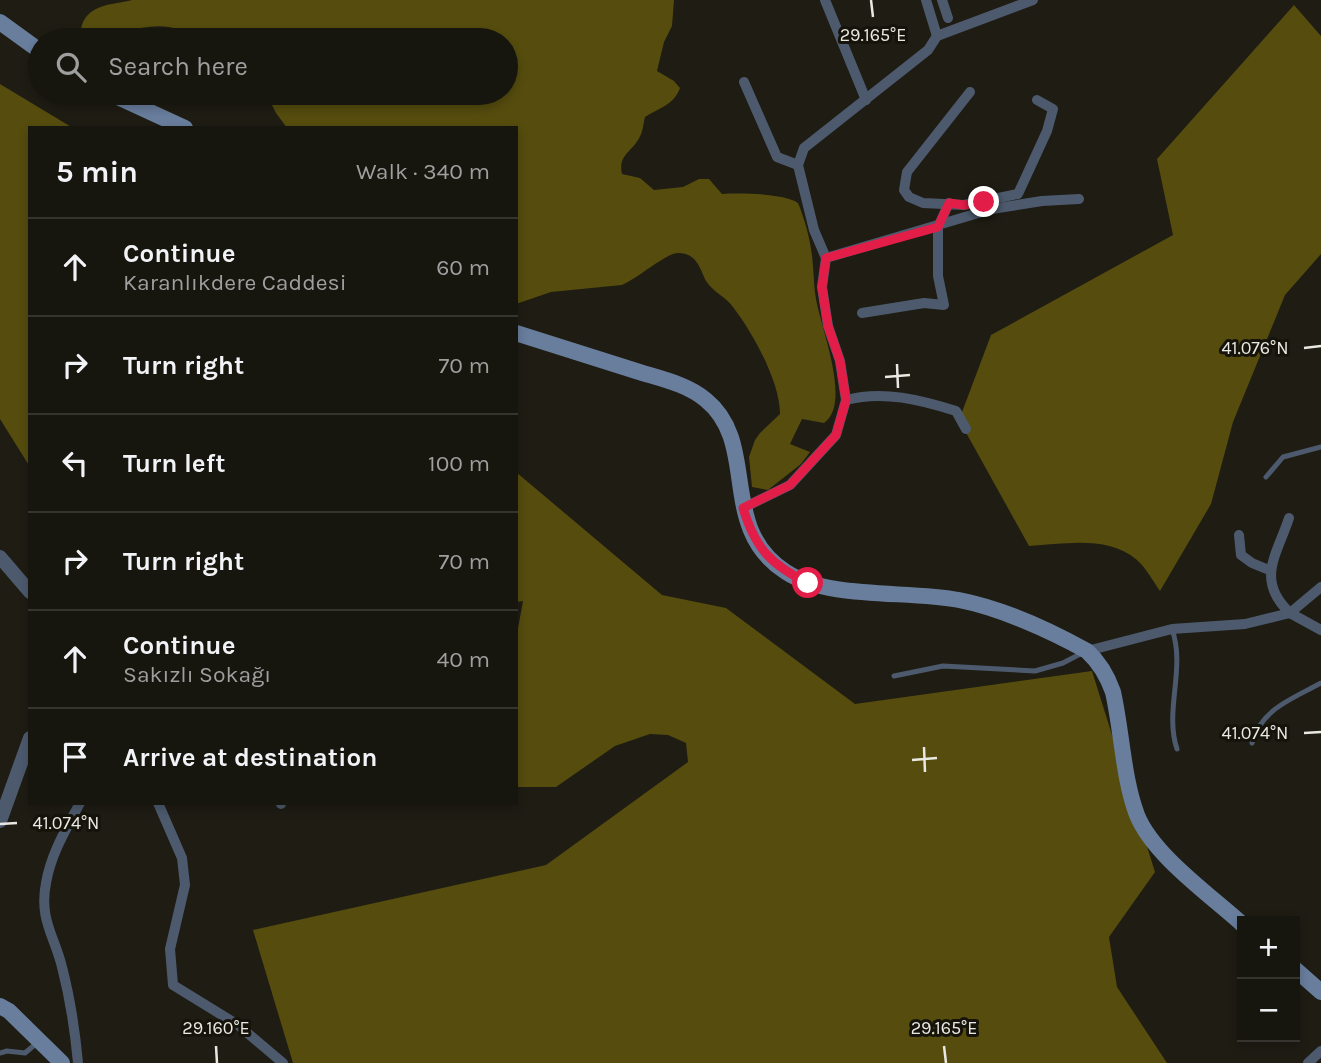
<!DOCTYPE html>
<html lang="en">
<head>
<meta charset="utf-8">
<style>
	:root { --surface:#16150e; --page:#1f1e17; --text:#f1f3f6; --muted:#9e9f9e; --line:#35342e }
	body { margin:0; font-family:Karla,sans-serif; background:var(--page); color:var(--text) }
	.controls { position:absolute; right:21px; bottom:21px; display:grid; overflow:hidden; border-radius:0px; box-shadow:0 4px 10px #0003 }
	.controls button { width:63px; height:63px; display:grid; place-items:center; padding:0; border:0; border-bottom:2px solid var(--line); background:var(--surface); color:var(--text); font:35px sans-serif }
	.stop { position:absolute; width:21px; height:21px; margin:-16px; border:5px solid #e11d48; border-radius:50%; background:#fff }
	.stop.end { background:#e11d48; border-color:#fff; box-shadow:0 2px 7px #0008 }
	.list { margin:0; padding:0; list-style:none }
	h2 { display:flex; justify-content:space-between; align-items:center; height:91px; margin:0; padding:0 28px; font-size:30px }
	h2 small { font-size:23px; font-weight:400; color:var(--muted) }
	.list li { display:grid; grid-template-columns:46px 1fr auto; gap:21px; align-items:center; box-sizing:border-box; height:98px; padding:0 28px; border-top:2px solid var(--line) }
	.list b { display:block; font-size:26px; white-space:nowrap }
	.list p { margin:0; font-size:23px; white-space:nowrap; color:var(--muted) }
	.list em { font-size:23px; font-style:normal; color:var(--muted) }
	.icon { flex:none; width:38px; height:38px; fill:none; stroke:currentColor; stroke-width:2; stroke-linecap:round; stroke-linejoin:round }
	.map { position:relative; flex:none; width:1321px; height:1063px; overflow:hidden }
	.search { position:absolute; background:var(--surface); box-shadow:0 4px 10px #0003; left:28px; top:28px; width:490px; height:77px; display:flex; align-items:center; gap:18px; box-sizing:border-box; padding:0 24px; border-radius:38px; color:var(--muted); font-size:26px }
	.panel { position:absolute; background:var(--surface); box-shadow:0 4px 10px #0003; left:28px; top:126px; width:490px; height:679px; border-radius:0px }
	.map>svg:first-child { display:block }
	.forest { fill:#554c0e }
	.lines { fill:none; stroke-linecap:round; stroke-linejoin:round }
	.service { stroke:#4d5a6e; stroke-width:5 }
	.minor { stroke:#4d5a6e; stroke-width:10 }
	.tertiary { stroke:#4d5a6e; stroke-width:14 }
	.secondary { stroke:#697e9d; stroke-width:16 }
	.route { stroke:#e11d48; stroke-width:9 }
	.ticks { fill:none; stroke:#e9e8e2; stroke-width:2.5 }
	.ticks-label { font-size:18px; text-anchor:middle; fill:#e9e8e2; stroke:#15130a; stroke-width:6; stroke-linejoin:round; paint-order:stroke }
</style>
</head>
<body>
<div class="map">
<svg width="1321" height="1063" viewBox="0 0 1321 1063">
	<rect width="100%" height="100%" fill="#1e1c13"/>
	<g class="forest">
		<path d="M132,0H674L672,26L664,42L657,71L674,81L680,88C674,105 659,108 645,117C643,125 643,133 638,140C630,153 618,156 622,174L640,178L654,190L683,187L699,179H709L722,194C740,193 784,193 798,203C806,222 812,246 813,267C814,277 814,289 816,299C821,328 852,404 824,423L802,419L790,444L810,452L801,464L768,490L752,487L749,457L755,440L760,433L780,414C780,382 753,333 733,307C726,297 713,292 706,281C700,269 697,253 678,253C666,253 637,279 622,285L551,292L516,304V128H287L276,113L266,93H506V40H199C188,37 181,29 169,27C141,23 114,38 86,36L81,29C86,4 111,5 132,0Z"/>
		<path d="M1294,5L1321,36V254L1285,295L1233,422L1211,504L1160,591C1153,581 1146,568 1137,560C1108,535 1064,544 1029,546L959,420L991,335L1173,235L1157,159Z"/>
		<path d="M0,84L73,128H30V467L0,419Z"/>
		<path d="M516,472L662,595L726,608L855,704L1092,671L1155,872L1109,937L1117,987L1167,1063H293L253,930L546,865L688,762L686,743L668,735L650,734L615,746L556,787H516V639L523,601L516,602Z"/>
	</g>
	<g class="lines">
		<g class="service">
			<path d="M1266,477L1283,457L1321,447"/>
			<path d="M1172,629C1186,669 1164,710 1177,749"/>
			<path d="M894,676L943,666L1035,671L1063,663L1084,652"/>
			<path d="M1252,743C1261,709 1292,699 1321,683"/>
			<path d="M0,1053L7,1051L25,1053L38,1042"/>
		</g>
		<g class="minor">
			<path d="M825,0L866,100"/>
			<path d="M926,0L937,36L1033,0"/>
			<path d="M942,0L948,18"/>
			<path d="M744,82L777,157L798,165"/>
			<path d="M970,92L907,172L904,190L909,197L923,203L964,205L1018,194L1047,131L1053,109L1037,100"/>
			<path d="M826,258L814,230L798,165L804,148L928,50L937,36"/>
			<path d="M862,313L924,303L944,305L938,276V227L949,203"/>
			<path d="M846,400C883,390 921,400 956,411L966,429"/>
			<path d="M743,508L790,485L836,435L846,400L840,361L828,326L822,287L826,258L992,209L1042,201L1079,199"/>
			<path d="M1289,518C1277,555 1255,580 1290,613L1321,587"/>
			<path d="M1239,535L1241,555L1252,563L1269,570"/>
			<path d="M1087,651L1172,629L1245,624L1290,613L1321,630"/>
			<path d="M158,803L182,858L185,885L170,949L173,985L238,1025L283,1063"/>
			<path d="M281,803V804"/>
			<path d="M78,1063C75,1030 70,998 62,967C54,935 39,919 46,883C51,854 66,829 80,803"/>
			<path d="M1308,1063L1321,1051"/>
		</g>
		<g class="tertiary">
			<path d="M0,557L30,592"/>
			<path d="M0,821L30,738"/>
		</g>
		<g class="secondary">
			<path d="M0,22L40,51"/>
			<path d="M109,93L185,128"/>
			<path d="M516,333C555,345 594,358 633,370C657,378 686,383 706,400C760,444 717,528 786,572C829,600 908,590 959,600C1000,608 1049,630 1087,651C1100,663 1107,675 1113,692C1122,732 1123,778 1137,815C1153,855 1210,895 1242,924"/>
			<path d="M1295,969L1321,992"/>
			<path d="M0,1006L9,1011L62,1063"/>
		</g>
	</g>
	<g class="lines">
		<path class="route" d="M808,583C771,565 755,548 743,508L790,485L836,435L846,400L840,361L828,326L822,287L826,258L938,227L949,203L964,205L984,202"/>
	</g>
	<path class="ticks" d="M871,0L873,17M1304,348L1321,346M897,364L898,388M885,377L910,375M1304,733L1321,732M924,747L925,772M912,760L937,758M0,824L17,823M216,1046L217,1063M944,1046L946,1063"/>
	<g class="ticks-label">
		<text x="873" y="41">29.165°E</text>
		<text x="1255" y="354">41.076°N</text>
		<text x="1255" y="739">41.074°N</text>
		<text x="66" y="829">41.074°N</text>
		<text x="216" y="1034">29.160°E</text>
		<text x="944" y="1034">29.165°E</text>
	</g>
</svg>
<div class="controls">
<button>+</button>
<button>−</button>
</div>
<div class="stop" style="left:808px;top:583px"></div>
<div class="stop end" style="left:984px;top:202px"></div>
<div class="search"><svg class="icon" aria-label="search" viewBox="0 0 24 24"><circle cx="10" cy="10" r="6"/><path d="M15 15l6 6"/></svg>Search here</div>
<section class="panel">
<h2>5 min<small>Walk · 340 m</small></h2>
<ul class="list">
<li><svg class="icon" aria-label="ahead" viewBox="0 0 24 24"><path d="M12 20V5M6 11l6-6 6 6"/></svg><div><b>Continue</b><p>Karanlıkdere Caddesi</p></div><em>60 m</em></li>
<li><svg class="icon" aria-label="right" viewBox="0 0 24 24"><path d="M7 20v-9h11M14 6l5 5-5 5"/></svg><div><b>Turn right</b></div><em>70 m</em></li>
<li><svg class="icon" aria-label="left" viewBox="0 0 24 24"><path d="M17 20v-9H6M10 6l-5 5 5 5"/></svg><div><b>Turn left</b></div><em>100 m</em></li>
<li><svg class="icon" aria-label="right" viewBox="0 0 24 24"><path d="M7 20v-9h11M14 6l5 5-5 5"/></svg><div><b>Turn right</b></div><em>70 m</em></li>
<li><svg class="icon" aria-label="ahead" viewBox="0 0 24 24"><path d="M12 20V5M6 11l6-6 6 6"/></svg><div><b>Continue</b><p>Sakızlı Sokağı</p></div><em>40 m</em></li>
<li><svg class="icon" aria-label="arrive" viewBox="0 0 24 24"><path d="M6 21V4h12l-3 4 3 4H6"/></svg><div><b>Arrive at destination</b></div></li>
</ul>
</section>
</div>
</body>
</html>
